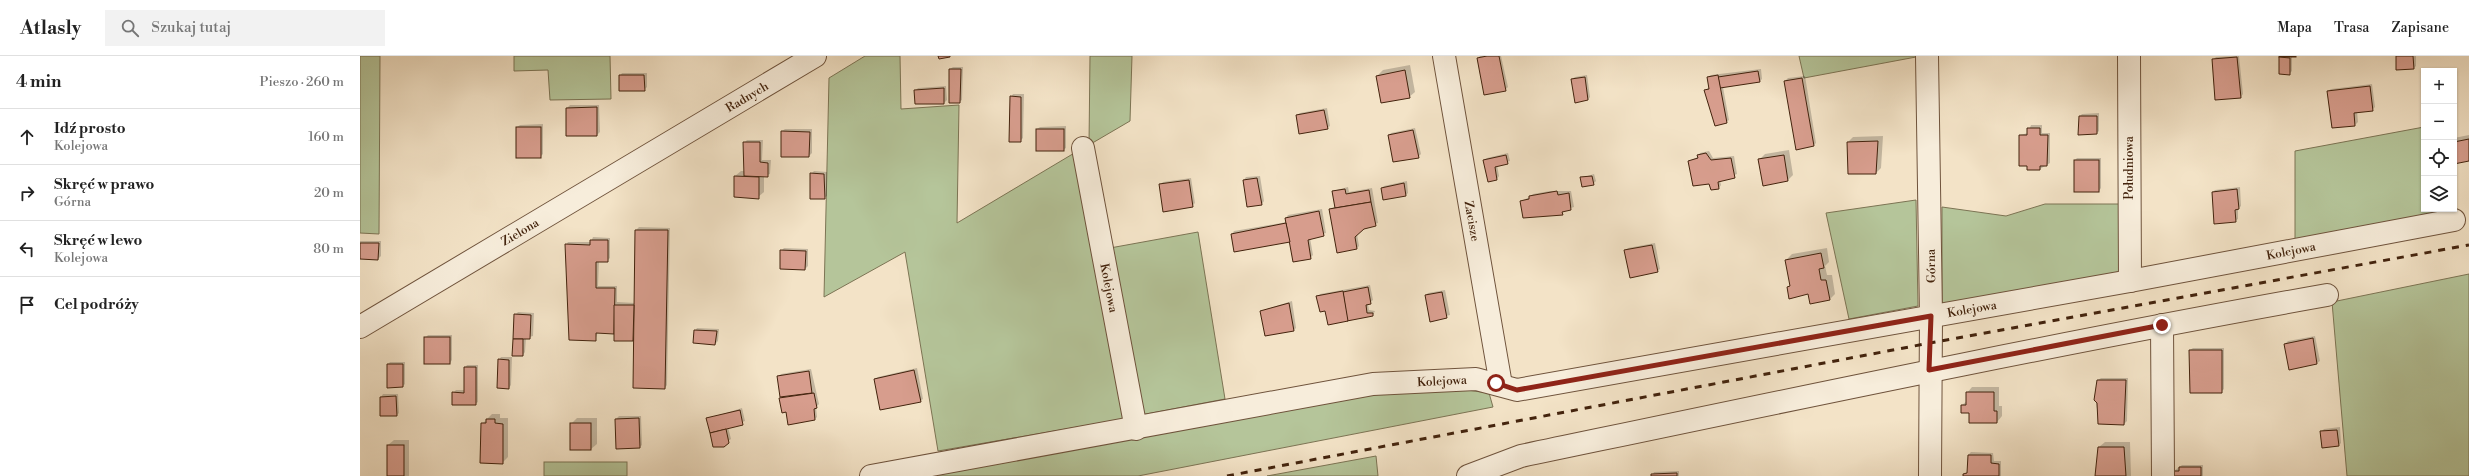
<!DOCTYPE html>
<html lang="pl">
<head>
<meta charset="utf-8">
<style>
	:root { --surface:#fff; --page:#f2f2f2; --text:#222; --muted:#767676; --line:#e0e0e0 }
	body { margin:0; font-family:"Libre Bodoni",serif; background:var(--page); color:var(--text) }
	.controls { position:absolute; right:12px; top:12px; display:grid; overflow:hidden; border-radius:0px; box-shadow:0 1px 3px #0004 }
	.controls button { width:36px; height:36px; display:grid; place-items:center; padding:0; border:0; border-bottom:1px solid var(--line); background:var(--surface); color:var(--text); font:20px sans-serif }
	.stop { position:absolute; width:12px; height:12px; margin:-9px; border:3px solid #8f2418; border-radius:50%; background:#fff }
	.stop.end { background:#8f2418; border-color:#fff; box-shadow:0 1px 4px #0008 }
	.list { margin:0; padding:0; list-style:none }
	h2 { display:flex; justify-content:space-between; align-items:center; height:52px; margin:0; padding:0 16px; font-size:17px }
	h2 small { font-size:13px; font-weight:400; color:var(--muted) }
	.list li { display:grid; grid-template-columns:26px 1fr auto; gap:12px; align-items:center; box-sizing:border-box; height:56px; padding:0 16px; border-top:1px solid var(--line) }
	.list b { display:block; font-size:15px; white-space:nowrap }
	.list p { margin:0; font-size:13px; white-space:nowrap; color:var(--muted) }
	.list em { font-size:13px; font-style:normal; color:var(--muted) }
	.icon { flex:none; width:22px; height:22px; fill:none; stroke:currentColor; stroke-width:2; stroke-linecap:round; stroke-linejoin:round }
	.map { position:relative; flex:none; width:2109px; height:420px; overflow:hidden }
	header { display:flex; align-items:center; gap:24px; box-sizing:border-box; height:56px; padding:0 20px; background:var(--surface); border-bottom:1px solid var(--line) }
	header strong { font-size:19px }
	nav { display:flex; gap:22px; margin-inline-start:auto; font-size:14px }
	.search { width:280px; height:36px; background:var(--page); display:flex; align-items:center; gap:10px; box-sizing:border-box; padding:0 14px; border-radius:0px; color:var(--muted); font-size:15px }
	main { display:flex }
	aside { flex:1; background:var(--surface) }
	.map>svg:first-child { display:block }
	.green { fill:#b5c59a; stroke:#7c7454 }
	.shadow { fill:#0003 }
	.building { fill:#d79d8d; stroke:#43230d }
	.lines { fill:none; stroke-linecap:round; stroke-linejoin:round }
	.minor-casing { stroke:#6f533c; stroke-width:24 }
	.minor { stroke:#f7eddb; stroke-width:22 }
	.rail { stroke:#43230d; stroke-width:3; stroke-dasharray:7 7; stroke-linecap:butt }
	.route { stroke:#8f2418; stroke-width:5 }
	.labels { text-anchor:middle; stroke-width:3; stroke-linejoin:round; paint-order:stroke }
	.street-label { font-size:12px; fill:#43230d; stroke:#f7eddb }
</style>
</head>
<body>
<header>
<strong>Atlasly</strong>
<div class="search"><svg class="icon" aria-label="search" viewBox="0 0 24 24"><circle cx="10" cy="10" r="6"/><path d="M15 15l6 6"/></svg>Szukaj tutaj</div>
<nav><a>Mapa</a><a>Trasa</a><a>Zapisane</a></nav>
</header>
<main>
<aside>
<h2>4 min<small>Pieszo · 260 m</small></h2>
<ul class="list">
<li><svg class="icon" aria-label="ahead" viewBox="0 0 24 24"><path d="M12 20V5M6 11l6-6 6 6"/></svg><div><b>Idź prosto</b><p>Kolejowa</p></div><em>160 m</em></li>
<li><svg class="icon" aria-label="right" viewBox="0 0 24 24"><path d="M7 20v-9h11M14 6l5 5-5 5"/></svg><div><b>Skręć w prawo</b><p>Górna</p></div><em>20 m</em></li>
<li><svg class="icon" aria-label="left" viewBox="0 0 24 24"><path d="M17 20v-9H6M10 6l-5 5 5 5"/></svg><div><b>Skręć w lewo</b><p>Kolejowa</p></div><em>80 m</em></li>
<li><svg class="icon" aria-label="arrive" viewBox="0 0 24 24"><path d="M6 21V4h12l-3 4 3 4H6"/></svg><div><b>Cel podróży</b></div></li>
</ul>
</aside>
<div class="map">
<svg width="2109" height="420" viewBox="0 0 2109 420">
	<rect width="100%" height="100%" fill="#f3e3c7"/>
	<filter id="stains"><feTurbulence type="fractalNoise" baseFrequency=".005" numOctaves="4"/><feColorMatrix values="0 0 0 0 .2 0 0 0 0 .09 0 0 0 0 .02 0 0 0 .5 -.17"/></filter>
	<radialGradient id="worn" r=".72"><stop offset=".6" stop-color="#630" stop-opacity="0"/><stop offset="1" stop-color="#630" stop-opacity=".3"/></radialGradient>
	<g class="green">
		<path d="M0,0H20L19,178L0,177Z"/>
		<path d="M154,0H250L251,43L190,44L188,14L154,15Z"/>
		<path d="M505,0H540L541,53L599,49L597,167L716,96L764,363L578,395L545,196L464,241L469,22Z"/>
		<path d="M730,0H772L770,65L729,89Z"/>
		<path d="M1439,0H1556V1L1444,22Z"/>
		<path d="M2064,71V153H2079L2080,163L1935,185V95Z"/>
		<path d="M1556,144L1558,250L1489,263L1466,157Z"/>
		<path d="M1685,148H1762L1763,215L1582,251V151L1646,160Z"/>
		<path d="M838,176L865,343L781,359L750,192Z"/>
		<path d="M2109,218V420H1987L1972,246Z"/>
		<path d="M1069,329L1129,337L1133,351L778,420H560Z"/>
		<path d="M1016,400L1018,420H907Z"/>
		<rect x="184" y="406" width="83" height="14"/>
	</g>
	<g class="shadow">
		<path d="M1120,0H1141L1148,31L1145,34L1118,2Z"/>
		<path d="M1879,0L1883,38L1881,41L1853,4L1856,1Z"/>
		<path d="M1920,0H1936L1932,1V15L1929,18L1920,17Z"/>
		<path d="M2037,0H2056V10L2054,12Z"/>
		<path d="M1050,9L1055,36L1049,41L1017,20L1023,14Z"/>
		<path d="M593,11H603L602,44L599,46L590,13Z"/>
		<path d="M1401,13L1402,23L1400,25L1363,31L1369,64L1366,66L1350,48H1348L1346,34L1349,31L1348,21L1351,19Z"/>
		<path d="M262,17H287V31L284,34L260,20Z"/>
		<path d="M1227,19L1230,41L1228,44L1212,23L1215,21Z"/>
		<path d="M1445,20L1456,87L1454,89L1425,25L1428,22Z"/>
		<path d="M2012,28L2015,51L2012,54L1997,55L1998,66L1995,69L1972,71L1968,35L1971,33Z"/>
		<path d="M586,30L587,44L584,47H556L555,35L558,32Z"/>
		<path d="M653,38H664L663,82L660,85L651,41Z"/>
		<path d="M210,49H239L240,76L237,79H207V52Z"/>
		<path d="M967,52L970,70L967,72L937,59L940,57Z"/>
		<path d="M1739,57V75L1737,77L1720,60L1722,58Z"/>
		<path d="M183,68V98L180,101L157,71L160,69Z"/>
		<path d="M1671,69H1682V77H1690V107L1680,113L1668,109L1660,79L1668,77Z"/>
		<path d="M706,70V92L703,94L677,73L680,71Z"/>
		<path d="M1055,72L1061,98L1058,101L1029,79L1031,77Z"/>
		<path d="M425,73H452V97L449,100L422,75Z"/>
		<path d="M2109,79V104L2094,107V82Z"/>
		<path d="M1523,80L1521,112L1516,117L1488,86L1493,81Z"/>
		<path d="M387,84H403L402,104H411L410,118L404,120V136L398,141L375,120L381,115H385L384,87Z"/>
		<path d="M1429,94L1433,119L1428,124L1404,129L1399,104L1405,98Z"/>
		<path d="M1349,95L1353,102L1374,100L1377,118L1360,124L1361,129L1359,132L1350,127L1329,105L1338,101L1340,97Z"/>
		<path d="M1148,97L1150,105L1137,109L1139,120L1137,123L1124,104L1127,102Z"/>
		<path d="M1717,102H1741V132L1739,135L1715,104Z"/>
		<path d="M454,115L467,116V140L464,142L451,118Z"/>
		<path d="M1234,118L1236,125L1233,128L1221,122Z"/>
		<path d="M900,120L904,145L902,148L884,124L886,121Z"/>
		<path d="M831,122L835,147L832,150L800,129L803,126Z"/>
		<path d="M1047,125L1048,137L1046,139L1022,132L1024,130Z"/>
		<path d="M988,131L989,136L1012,132L1018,167L1003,172L997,178L999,190L997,192L970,153L976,150L973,135Z"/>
		<path d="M1880,131L1881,150L1878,153V163L1875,165L1853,136L1855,134Z"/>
		<path d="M1190,135H1211L1214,151L1204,154L1202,158L1161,145L1170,141L1173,138Z"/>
		<path d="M962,153L966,177L950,182L953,199L950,202L930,184L875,195L872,178L874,175L927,166L926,162L928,159Z"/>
		<path d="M279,171L310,172L307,329L305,332L274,284H255V277L238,276L235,284L206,189L208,186H231L233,181L250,182V202L247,205H239L238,230H257V246L275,247L276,174Z"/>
		<path d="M0,185H21V200L18,203L0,202Z"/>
		<path d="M1295,187L1300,213L1297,215L1265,195L1268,192Z"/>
		<path d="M424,192L448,193V210L445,213L421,212V195Z"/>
		<path d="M1467,192L1469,206L1465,210L1467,219H1472L1475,238L1470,243L1428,231L1431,229L1426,204L1432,198Z"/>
		<path d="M1010,229L1013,244L1008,248L1009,254L1015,255L1013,259L958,241L960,238Z"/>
		<path d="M1085,234L1090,259L1071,264L1066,239L1068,237Z"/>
		<path d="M932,245L936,272L934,274L901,255Z"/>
		<path d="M158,256L174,257L173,280L166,282L165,296L163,299L155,259Z"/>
		<path d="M337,272L359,273L358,285L355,288L335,275Z"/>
		<path d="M68,279H92V304L90,307L65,282Z"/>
		<path d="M1955,280L1960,305L1957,307L1930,313L1925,288L1928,285Z"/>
		<path d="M1833,292H1864V333L1861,336L1830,294Z"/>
		<path d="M141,301H152L151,329L149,332L139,304Z"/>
		<path d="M30,306H45V328L43,330L28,308Z"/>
		<path d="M107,309H118V346L115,348L93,337L96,334H105V312Z"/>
		<path d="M557,312L563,343L560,345L515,323L518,321Z"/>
		<path d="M451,313L459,348L456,351L457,361L455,363L422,356L418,321L421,318Z"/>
		<path d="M1741,322H1768L1767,365L1764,368L1739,367L1735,339L1738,324Z"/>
		<path d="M1612,331H1639V350H1642V360L1637,366L1610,356L1602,349L1607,345V337Z"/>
		<path d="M23,338H38L39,357L37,359H21V341Z"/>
		<path d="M382,352L385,365L368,371L371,383L359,391L347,363Z"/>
		<path d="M132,358H140V362H148V401L142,407L122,368Z"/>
		<path d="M259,360H281L282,389L280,391L256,363Z"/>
		<path d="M217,362H237V388L231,393H211V368Z"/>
		<path d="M1980,371L1981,387L1979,389L1961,376L1964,373Z"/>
		<path d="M34,384H49V420H28V389Z"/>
		<path d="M1745,386H1770L1771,420H1736L1739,391Z"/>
		<path d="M1611,396L1633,397L1634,405H1641V420H1604L1608,415V399Z"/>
		<path d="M1822,409H1843V420H1814V415Z"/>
		<path d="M1319,415V420H1292L1294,416Z"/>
	</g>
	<g class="building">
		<path d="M578,0H590V1L579,3Z"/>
		<path d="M1127,0H1139L1146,35L1124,39L1117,2Z"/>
		<rect x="1919" y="0" width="17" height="1"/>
		<path d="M2036,0H2053L2054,13L2036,14Z"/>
		<path d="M1877,1L1881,42L1855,44L1852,3Z"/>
		<path d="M1919,1L1930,2V19L1919,18Z"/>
		<path d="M589,13H601L600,47H589Z"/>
		<path d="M1045,14L1050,42L1021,47L1016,20Z"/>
		<path d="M1398,15L1400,26L1360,32L1358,21Z"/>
		<path d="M259,19H284L285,35H259Z"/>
		<path d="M1358,19L1367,67L1355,70L1344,34L1349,33L1347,21Z"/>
		<path d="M1225,21L1228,44L1215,47L1211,23Z"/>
		<path d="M1442,22L1454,90L1436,94L1424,25Z"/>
		<path d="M2010,30L2013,55L1994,57L1995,70L1972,72L1967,35Z"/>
		<path d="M584,32V48H555L554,34Z"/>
		<path d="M650,40L661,41V86H649Z"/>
		<path d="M237,51V80H206V52Z"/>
		<path d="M964,54L968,73L939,78L936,59Z"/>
		<path d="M1719,60H1737V78L1718,79Z"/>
		<rect x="156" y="71" width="25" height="31"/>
		<path d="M1667,72H1680V79H1688L1687,110H1680V114H1667V110H1659V79H1667Z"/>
		<rect x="676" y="73" width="28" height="22"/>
		<path d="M1053,74L1059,102L1033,106L1028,79Z"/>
		<path d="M421,75L450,76L449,101H421Z"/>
		<path d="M2109,83V105L2094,108V86Z"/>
		<path d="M1518,85L1516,118H1488L1487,86Z"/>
		<path d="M383,86H400V106L408,107V121L384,120Z"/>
		<path d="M1346,97L1351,104L1371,102L1375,122L1358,126L1359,133L1351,134L1349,128L1333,130L1328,105L1338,102L1337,99Z"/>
		<path d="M1146,99L1148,108L1135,111L1137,124L1128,126L1123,104Z"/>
		<path d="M1424,99L1428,125L1403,130L1398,103Z"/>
		<rect x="1714" y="104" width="25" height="32"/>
		<path d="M450,117L464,118L465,143H450Z"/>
		<path d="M374,120L399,121V143L374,141Z"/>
		<path d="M1232,120L1234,129L1222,131L1220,121Z"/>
		<path d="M897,122L902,149L887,151L883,124Z"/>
		<path d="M829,124L833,151L803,156L799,128Z"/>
		<path d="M1044,127L1046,140L1023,144L1021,132Z"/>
		<path d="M985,133L986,138L1009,134L1011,146L975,152L972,135Z"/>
		<path d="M1877,133L1879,153L1875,154L1876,166L1854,168L1852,136Z"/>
		<path d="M1197,135L1198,139L1209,137L1211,154L1202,156L1203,159L1163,162L1160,145L1169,143V140Z"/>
		<path d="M1011,146L1016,170L1004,173L995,181L997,193L977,197L969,153Z"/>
		<path d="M959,155L964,180L948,184L951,203L933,206L925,162Z"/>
		<path d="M926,167L930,186L874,196L871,178Z"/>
		<path d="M275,174H308L305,333L273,332Z"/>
		<path d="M230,184H248V206H236V232H255L254,278L236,277V285L209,284L205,188L230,189Z"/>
		<path d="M0,187H19L18,204L0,203Z"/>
		<path d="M1292,189L1298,216L1270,222L1264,194Z"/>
		<path d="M420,194L446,195L445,214L420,213Z"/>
		<path d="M1461,197L1464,212L1459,213L1461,224H1466L1470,244L1450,248L1448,238L1429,243L1427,231L1430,230L1425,204Z"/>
		<path d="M1008,231L1011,248L1006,249L1007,257H1013V260L987,265L983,236Z"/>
		<path d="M983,235L988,265L968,269L965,255L960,256L956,240Z"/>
		<path d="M1082,236L1087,262L1070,266L1065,239Z"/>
		<path d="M929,247L934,275L905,280L900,255Z"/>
		<path d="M254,249H274L273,285H254Z"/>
		<path d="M154,258L171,259L170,283H153Z"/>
		<path d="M334,274L357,275L355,289L333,287Z"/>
		<rect x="64" y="281" width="26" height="27"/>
		<path d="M1953,282L1957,308L1929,314L1924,288Z"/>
		<path d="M153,283H163V300H152Z"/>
		<path d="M1829,294H1862V337H1830Z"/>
		<path d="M138,303L149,304V333L137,332Z"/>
		<path d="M27,308H43V331L27,332Z"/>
		<path d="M104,311H116V349H92V336L104,337Z"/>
		<path d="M554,314L561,346L520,354L514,323Z"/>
		<path d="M449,315L452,337L420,341L417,320Z"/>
		<path d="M1737,324H1766L1764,369L1738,368L1737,347L1734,344Z"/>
		<path d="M1606,336H1634V355H1637V367H1609V357H1601V349H1606Z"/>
		<path d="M454,337L457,352L454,353L455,364L428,369L426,356L422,357L419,342Z"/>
		<path d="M36,340L37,360H20V341Z"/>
		<path d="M380,354L383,369L350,377L346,362Z"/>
		<path d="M279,362L280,392L256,393L255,363Z"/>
		<path d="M126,363H135V367L143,368V408L120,407L121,367H126Z"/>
		<rect x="210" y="367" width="21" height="27"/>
		<path d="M366,373L369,387L364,391H353L350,377Z"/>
		<path d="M1977,374L1979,390L1962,392L1960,375Z"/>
		<rect x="27" y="389" width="17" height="31"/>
		<path d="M1738,391H1764L1766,420H1735Z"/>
		<path d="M1608,399H1631V407L1639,408V420H1603V418L1607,417Z"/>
		<path d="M1819,411H1841V420H1813V415H1819Z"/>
		<path d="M1317,417V420H1291V418Z"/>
	</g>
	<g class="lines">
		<defs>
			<g id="minor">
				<path d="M1084,0L1141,329"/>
				<path d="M1567,0L1571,260L1570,420"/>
				<path d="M1769,0L1770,225"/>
				<path d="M723,92L776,373"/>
				<path d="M1802,269L1803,420"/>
				<path d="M0,271L455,0"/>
				<path d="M511,420L1013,328L1116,323L1157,334L1770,225L2094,164"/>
				<path d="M1108,420L1161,400C1429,344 1697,287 1967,239"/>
			</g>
		</defs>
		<use href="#minor" class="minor-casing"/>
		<use href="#minor" class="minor"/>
		<path class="rail" d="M867,420L1570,287L2109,189"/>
	</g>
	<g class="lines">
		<path class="route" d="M1136,327L1157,334L1571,260L1569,314L1802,269"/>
	</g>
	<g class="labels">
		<g class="street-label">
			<text transform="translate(387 41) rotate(-31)" y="4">Radnych</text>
			<text transform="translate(1769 112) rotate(-90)" y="4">Południowa</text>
			<text transform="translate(1112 165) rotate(80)" y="4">Zacisze</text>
			<text transform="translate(160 176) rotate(-31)" y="4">Zielona</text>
			<text transform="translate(1931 195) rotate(-11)" y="4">Kolejowa</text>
			<text transform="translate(1571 210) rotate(-91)" y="4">Górna</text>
			<text transform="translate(749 232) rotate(79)" y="4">Kolejowa</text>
			<text transform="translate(1612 253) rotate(-10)" y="4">Kolejowa</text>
			<text transform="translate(1082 325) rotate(-3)" y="4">Kolejowa</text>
		</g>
	</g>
	<rect width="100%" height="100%" filter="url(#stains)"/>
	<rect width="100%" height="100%" fill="url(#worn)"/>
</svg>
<div class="controls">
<button>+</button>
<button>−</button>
<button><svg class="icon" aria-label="locate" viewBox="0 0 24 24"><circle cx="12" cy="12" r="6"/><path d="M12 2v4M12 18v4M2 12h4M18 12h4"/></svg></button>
<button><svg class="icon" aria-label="layers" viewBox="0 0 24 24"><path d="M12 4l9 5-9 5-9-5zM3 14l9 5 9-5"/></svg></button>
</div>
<div class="stop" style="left:1136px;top:327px"></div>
<div class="stop end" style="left:1802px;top:269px"></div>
</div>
</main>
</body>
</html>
